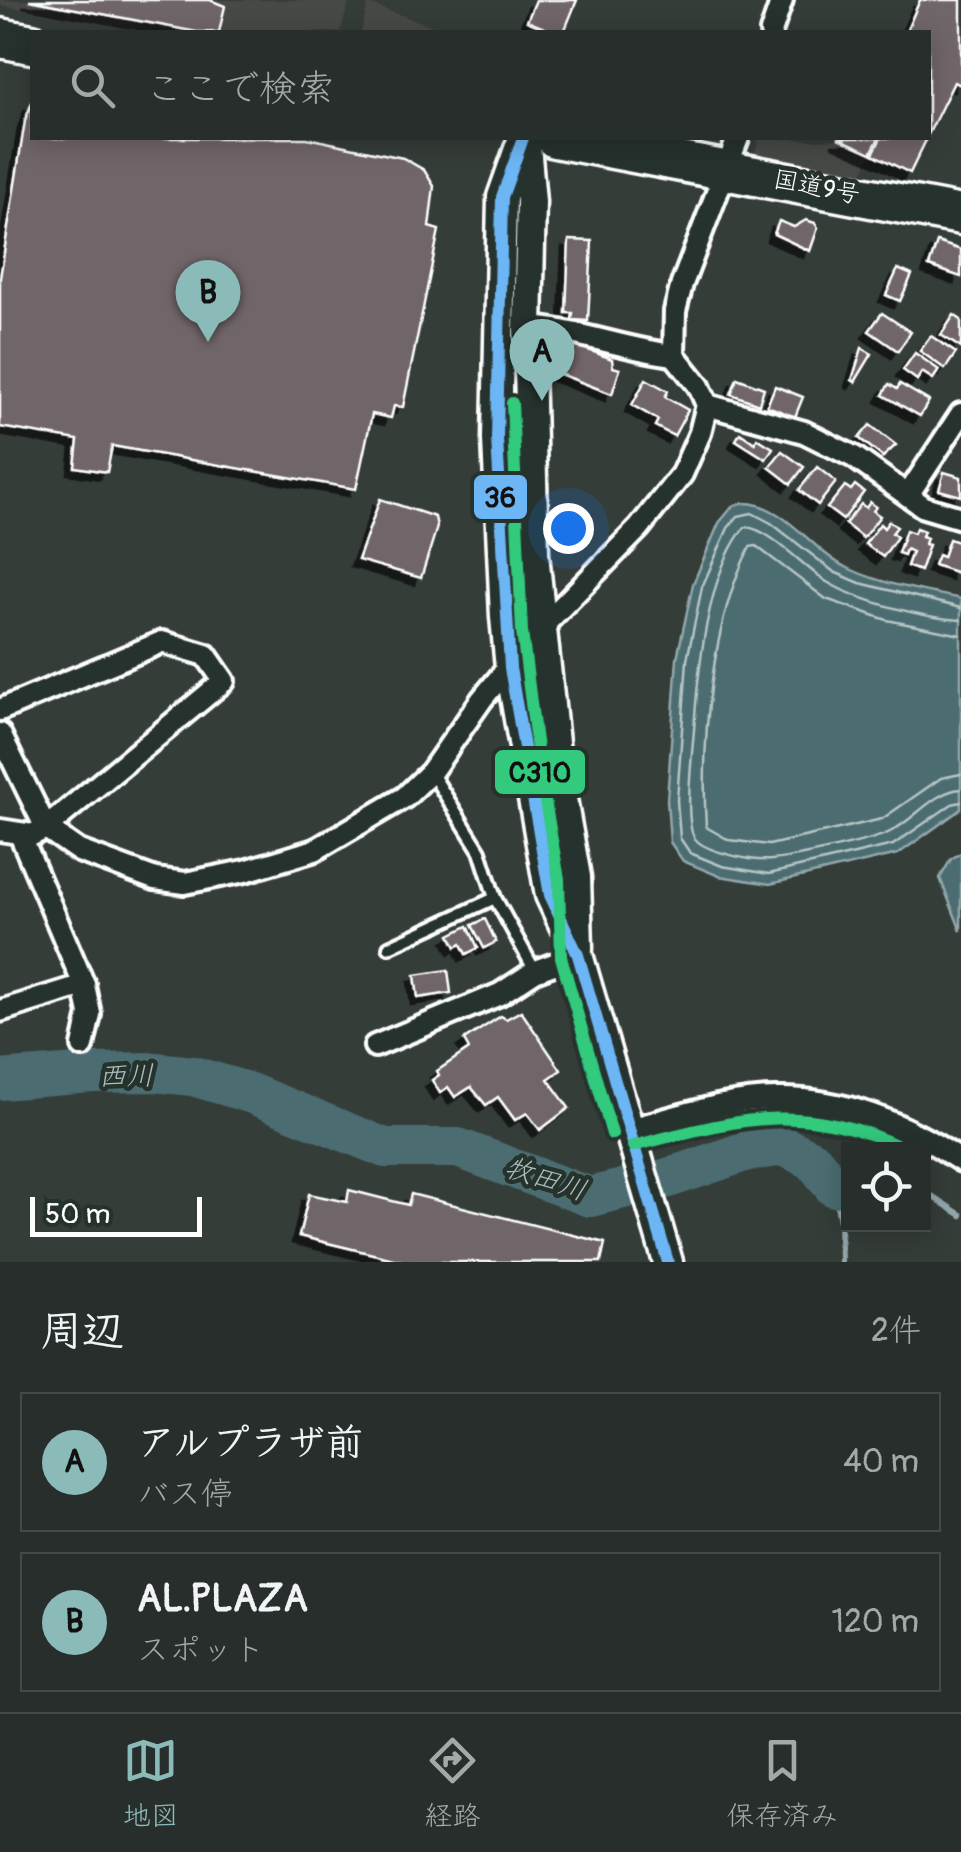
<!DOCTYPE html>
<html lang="ja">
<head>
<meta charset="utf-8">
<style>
	:root { --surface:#282e2b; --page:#303633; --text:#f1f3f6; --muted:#a5a8a9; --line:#444a47; --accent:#8bbbb9 }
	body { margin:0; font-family:Pangolin,"Klee One",sans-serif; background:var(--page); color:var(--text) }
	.controls { position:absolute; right:30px; bottom:30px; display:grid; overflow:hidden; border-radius:0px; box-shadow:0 5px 25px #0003 }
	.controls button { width:90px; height:90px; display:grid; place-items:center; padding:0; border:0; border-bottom:2px solid var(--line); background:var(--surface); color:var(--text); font:50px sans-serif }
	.scale { position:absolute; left:30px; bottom:25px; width:172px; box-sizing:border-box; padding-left:10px; border:5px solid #fff; border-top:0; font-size:28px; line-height:35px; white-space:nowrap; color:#fff; -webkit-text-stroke:8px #26332d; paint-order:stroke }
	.you { position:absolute; left:568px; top:528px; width:35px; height:35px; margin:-25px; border:8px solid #fff; border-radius:50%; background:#1a73e8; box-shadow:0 0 0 15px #1a73e833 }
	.badge { display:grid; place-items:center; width:65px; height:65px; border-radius:50%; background:var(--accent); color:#111; font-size:32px; font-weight:700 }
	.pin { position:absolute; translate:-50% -82px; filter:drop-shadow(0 2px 5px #0008) }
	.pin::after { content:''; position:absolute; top:52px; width:35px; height:30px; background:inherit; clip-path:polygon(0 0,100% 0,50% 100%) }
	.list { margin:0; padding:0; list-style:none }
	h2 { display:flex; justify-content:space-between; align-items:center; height:130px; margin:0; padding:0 40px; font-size:42px }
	h2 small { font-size:32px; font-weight:400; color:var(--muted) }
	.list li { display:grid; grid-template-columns:65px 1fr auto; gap:30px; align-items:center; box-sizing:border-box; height:140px; margin:0 20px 20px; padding:0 20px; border:2px solid var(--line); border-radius:0px }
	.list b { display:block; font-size:38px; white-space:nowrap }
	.list p { margin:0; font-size:32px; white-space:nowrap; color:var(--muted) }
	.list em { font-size:32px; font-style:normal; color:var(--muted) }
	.icon { flex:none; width:55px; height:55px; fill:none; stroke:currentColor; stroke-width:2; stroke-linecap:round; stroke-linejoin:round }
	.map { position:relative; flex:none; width:961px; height:1262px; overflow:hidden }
	.search { position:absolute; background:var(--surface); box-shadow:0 5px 25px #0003; left:30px; right:30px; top:30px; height:110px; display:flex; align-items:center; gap:25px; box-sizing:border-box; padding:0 35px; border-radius:0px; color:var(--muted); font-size:38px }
	.sheet { height:450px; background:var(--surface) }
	nav { display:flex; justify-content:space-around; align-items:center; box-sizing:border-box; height:140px; border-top:2px solid var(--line); background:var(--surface); font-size:28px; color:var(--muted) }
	nav a { display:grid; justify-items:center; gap:5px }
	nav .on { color:var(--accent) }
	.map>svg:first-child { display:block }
	.built { fill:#474947 }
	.water { fill:#4b6d71; stroke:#93a7aa; stroke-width:2.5 }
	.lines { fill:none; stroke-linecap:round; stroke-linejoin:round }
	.shore { stroke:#b7c5c6; stroke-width:2.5 }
	.stream { stroke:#93a7aa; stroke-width:6 }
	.river { stroke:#4b6d71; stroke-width:40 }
	.building { fill:#706569; stroke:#fff; stroke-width:2.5; filter:url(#shadow) }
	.lane-casing { stroke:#fff; stroke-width:18 }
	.street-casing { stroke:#fff; stroke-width:28 }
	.secondary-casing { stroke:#fff; stroke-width:35 }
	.highway-casing { stroke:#fff; stroke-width:45 }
	.lane { stroke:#26332d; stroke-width:10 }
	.street { stroke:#26332d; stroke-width:20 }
	.secondary { stroke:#26332d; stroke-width:28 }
	.highway { stroke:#26332d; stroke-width:38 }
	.bus-1-casing { stroke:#26332d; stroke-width:20 }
	.bus-2-casing { stroke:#26332d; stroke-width:20 }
	.bus-1 { stroke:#6db6f5; stroke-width:12 }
	.bus-2 { stroke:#33ca7d; stroke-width:12 }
	.labels { text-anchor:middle; stroke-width:9; stroke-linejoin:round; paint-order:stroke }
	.street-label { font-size:25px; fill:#fff; stroke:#26332d }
	.water-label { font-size:28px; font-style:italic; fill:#aebdbf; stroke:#26332d }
	.line-badge { stroke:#26332d; stroke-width:4 }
	.pale-badge-label { font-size:28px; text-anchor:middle; font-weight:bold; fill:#111 }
</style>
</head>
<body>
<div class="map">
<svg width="961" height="1262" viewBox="0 0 961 1262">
	<defs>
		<filter id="shadow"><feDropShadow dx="-7" dy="7" stdDeviation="0" flood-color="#0009"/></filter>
	</defs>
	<rect width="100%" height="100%" fill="#353d39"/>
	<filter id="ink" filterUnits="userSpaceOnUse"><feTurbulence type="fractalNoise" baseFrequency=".01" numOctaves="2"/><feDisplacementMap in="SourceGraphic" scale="20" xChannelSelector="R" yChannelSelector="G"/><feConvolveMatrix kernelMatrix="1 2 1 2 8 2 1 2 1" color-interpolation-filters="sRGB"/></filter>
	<g filter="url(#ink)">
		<g class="built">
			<path d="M0,0H350L340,32H148L0,5Z"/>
			<path d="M368,4L430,25L452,32H361Z"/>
			<path d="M759,138L814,140L880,138L858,181L752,165Z"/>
		</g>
		<g class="water">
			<path d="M742,503C780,501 810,547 840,564C876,584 922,590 961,599V809L898,854L770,884L719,876L683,861L670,842L667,800L677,658L693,584L719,523L733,506Z"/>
			<path d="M961,853V931L940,878L951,859Z"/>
		</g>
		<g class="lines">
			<g class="shore">
				<path d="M961,608L860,583L834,572L771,523L752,513L738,516L728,528L702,587L687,660L677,800L680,838L690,853L722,866L769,874L893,845L952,804L961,802"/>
				<path d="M961,620C925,618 858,601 827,582C804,568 770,528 745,527C709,569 699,662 695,716C694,741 683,817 694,837C702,852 755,862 772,860C793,858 873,841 890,832C914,820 934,791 961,789"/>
				<path d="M961,635L887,620L826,599L756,546L750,547C711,621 701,744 706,827L729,840L769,845L882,819L941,778L961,774"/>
			</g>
			<g class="stream">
				<path d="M924,1191L961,1215"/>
				<path d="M841,1262L840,1222L834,1187L848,1186"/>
			</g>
			<path class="river" d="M0,1080L91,1073L155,1072L193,1076L250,1093L385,1148H458L590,1197L668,1178L744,1152L783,1146L813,1160L834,1187"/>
		</g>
		<g class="building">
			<path d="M29,0H210L225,6L219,32H197Z"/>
			<path d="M536,0H577L564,32H554L527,21Z"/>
			<path d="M920,0H961V85L954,82L928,135V32H906Z"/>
			<path d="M32,102V138H307L403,158L424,170L434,186L429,227L439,230L403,407L394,406L391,418L372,414L356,489L112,446L107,472L75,467L78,440L0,427V278L25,121Z"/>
			<path d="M838,138H879L871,153Z"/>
			<path d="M881,138H927L910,173L873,154Z"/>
			<path d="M806,220L815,223L818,228L810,251L774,234L779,221L794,227Z"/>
			<path d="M569,240L592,241L588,321L572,320L573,313H566Z"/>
			<path d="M937,242L961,250V277L929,266Z"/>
			<path d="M898,269L912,275L900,301L886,295Z"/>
			<path d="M882,313L911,332L898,351L869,331Z"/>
			<path d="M954,315L961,320V348L941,335Z"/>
			<path d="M931,336L956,353L945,369L920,351Z"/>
			<path d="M573,344L612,359L613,367L620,369L612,394L560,374Z"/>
			<path d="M862,348L872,354L855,382L852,380Z"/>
			<path d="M915,353L939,370L933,379L922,372L917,380L903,370Z"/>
			<path d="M737,378L764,388L759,404L731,394Z"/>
			<path d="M646,379L668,391L665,397L688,410L674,436L655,426L658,420L632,405Z"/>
			<path d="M889,384L897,389L900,384L929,401L920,416L883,395Z"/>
			<path d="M775,386L803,397L795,417L767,406Z"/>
			<path d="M870,425L896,445L883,457L859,438Z"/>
			<path d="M740,433L755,443L757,438L773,448L766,459L736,440Z"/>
			<path d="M782,451L804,467L791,484L769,467Z"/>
			<path d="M817,467L836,482L818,505L799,490Z"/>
			<path d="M944,472L961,477V496L939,490Z"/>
			<path d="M855,485L864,492L843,520L827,508L845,486L851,490Z"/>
			<path d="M380,499L435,517L437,527L421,578L358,560Z"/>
			<path d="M870,502L876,507L873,511L880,516L863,538L845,524L861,504L866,508Z"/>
			<path d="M889,521L897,527L892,533L897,537L883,557L865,544L880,524L884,528Z"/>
			<path d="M916,528L924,531L922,536L927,538L925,544L929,545L920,571L907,566L912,552L906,549L904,555L898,553L906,530L914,533Z"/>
			<path d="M949,539L961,543L958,573L934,565L938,555L943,557Z"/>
			<path d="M485,919L496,942L484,948L472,925Z"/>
			<path d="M468,926L478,948L466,954L461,944L456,947L450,935Z"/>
			<path d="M448,970L451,993L418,998L415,975Z"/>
			<path d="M521,1011L561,1070L548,1079L569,1108L540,1130L527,1113L515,1120L498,1097L486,1105L471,1087L455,1097L448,1087L440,1093L432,1080L439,1075L437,1071L469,1049L464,1040L501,1016L506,1019Z"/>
			<path d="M349,1190L408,1205L411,1194L605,1243L601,1262H406L299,1236L309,1194L347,1202Z"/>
		</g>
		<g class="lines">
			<defs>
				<g id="lane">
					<path d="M431,772L480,851L495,898L535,971"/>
					<path d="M389,947L495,898"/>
				</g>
				<g id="street">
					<path d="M771,32L782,0"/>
					<path d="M528,327C578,330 624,349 674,355"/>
					<path d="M707,405L804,432L854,457L924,507L961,518"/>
					<path d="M908,495L961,414"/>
					<path d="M0,710L162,642L206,655L224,681L46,828L32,835L0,830"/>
					<path d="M0,734L46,828L79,851L155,879L185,883L245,871L315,850L405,797L431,772L482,699L539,630L639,528L682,474L700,433L707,405L699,386L674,355L675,311L682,284L738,138"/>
					<path d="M0,1011L84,985L20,834"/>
					<path d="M83,1046L90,1014L84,985"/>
					<path d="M375,1046L500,994L535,971L578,955"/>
					<path d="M629,1129C678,1117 730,1098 781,1099C846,1099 908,1125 961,1161"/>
				</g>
				<g id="secondary">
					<path d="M523,138L502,197L497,439L505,617L510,668L550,895L578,955L668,1262"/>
					<path d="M526,145L531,202L528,327L534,554L557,771L576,877L578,948"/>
				</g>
				<g id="highway">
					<path d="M0,38L32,44"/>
					<path d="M555,138L961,215"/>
				</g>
			</defs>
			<use href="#lane" class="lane-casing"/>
			<use href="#street" class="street-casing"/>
			<use href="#secondary" class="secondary-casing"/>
			<use href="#highway" class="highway-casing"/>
			<use href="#lane" class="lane"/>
			<use href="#street" class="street"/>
			<use href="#secondary" class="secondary"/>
			<use href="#highway" class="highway"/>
			<defs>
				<path id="bus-1" d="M523,138L502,197L497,439L510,668L550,895L578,955L668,1262"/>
				<g id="bus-2">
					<path d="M512,403L522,632L540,773L559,879L561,957L612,1134"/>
					<path d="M633,1146C739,1119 803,1099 907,1150"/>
				</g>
			</defs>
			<use href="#bus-1" class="bus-1-casing"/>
			<use href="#bus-2" class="bus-2-casing"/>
			<use href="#bus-1" class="bus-1"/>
			<use href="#bus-2" class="bus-2"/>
		</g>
	</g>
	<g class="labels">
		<g class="street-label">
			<text transform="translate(817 186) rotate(11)" y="9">国道9号</text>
		</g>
		<g class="water-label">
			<text transform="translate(126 1075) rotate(-1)" y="10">西川</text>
			<text transform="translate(546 1178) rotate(18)" y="10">牧田川</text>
		</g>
	</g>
	<g class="line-badge">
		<rect x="472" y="473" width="57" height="48" rx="10" fill="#6db6f5"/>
		<rect x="493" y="748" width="94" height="48" rx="10" fill="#33ca7d"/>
	</g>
	<g class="pale-badge-label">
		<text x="500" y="507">36</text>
		<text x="540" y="782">C310</text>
	</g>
</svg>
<div class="controls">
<button><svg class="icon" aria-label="locate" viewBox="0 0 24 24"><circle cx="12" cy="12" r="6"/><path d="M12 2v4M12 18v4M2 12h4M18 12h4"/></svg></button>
</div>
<div class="scale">50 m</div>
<div class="you"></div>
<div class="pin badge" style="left:542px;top:401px">A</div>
<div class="pin badge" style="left:208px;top:342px">B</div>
<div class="search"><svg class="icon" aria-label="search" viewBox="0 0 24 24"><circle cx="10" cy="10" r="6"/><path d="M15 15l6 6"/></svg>ここで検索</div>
</div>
<section class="sheet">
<h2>周辺<small>2件</small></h2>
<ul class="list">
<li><span class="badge">A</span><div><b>アルプラザ前</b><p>バス停</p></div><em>40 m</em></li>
<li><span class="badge">B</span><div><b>AL.PLAZA</b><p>スポット</p></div><em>120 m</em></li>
</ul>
</section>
<nav>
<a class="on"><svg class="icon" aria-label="map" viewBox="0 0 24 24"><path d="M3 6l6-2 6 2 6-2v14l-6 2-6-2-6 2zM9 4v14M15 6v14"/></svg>地図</a>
<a><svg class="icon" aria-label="directions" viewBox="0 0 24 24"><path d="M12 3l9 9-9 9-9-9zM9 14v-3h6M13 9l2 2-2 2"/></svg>経路</a>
<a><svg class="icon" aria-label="saved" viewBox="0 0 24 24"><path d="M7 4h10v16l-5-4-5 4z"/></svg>保存済み</a>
</nav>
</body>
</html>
